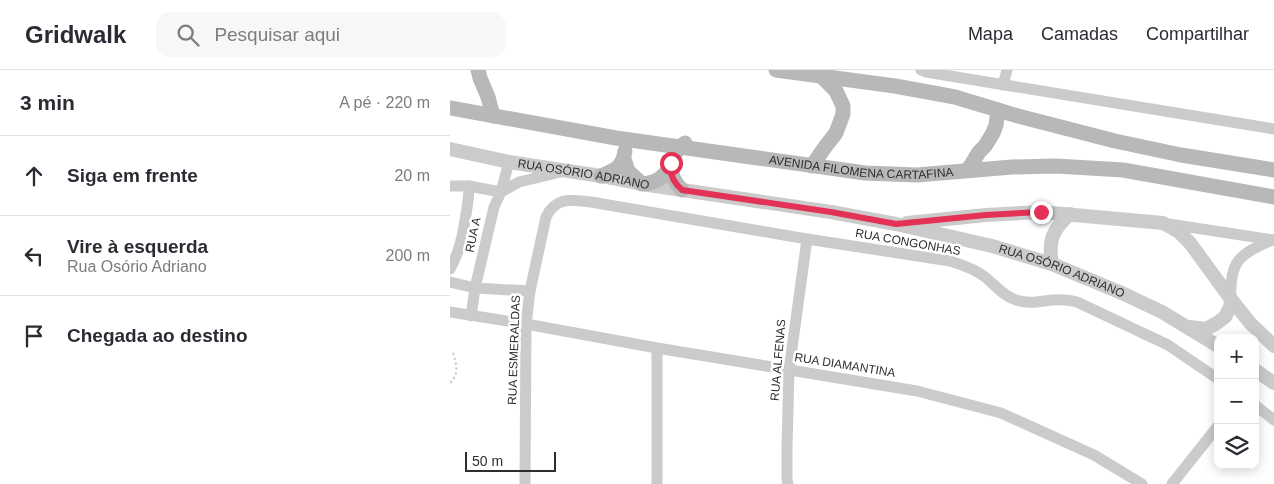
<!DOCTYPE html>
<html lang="pt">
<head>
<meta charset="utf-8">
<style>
	:root { --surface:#fff; --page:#f7f7f7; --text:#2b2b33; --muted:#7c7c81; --line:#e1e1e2 }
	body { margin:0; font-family:Helvetica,sans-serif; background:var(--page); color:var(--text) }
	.controls { position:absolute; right:15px; bottom:15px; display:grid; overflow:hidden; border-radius:10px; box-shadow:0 2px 12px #0003 }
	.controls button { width:45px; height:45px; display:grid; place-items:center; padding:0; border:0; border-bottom:1px solid var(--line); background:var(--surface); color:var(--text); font:25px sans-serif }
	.scale { position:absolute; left:15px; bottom:12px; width:91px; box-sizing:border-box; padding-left:5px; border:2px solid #2e2e2e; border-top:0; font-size:14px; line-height:18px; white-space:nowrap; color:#2e2e2e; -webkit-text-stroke:4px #fff; paint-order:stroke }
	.stop { position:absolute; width:15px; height:15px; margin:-11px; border:4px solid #e33256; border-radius:50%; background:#fff }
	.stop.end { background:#e33256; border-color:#fff; box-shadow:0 1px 5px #0008 }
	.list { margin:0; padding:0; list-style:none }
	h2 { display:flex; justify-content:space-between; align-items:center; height:65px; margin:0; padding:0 20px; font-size:21px }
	h2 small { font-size:16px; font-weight:400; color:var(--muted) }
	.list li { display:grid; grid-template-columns:32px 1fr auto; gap:15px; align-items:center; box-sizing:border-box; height:80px; padding:0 20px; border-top:1px solid var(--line) }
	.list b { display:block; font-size:19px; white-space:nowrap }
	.list p { margin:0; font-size:16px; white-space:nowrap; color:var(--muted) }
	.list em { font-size:16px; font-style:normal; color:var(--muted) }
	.icon { flex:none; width:28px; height:28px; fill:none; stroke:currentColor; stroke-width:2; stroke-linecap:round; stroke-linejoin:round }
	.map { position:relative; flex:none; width:824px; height:414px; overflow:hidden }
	header { display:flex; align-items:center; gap:30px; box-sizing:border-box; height:70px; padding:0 25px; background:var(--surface); border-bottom:1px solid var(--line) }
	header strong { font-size:24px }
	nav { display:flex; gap:28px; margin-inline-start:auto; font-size:18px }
	.search { width:350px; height:45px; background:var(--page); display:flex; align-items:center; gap:12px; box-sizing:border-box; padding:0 18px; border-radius:15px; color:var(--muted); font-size:19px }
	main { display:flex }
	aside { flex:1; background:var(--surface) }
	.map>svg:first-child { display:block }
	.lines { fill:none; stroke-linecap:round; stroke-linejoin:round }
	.path { stroke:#cbcbcb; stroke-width:2; stroke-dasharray:2.5 2.5; stroke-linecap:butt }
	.minor { stroke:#cbcbcb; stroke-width:11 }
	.tertiary { stroke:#cbcbcb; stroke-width:14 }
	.secondary { stroke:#b8b8b8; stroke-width:15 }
	.route { stroke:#e33256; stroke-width:6 }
	.labels { text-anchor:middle; stroke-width:5; stroke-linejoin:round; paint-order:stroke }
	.street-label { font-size:12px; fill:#2e2e2e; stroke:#fff }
</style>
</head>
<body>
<header>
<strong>Gridwalk</strong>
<div class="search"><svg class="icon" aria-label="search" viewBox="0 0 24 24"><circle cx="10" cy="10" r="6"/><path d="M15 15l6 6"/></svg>Pesquisar aqui</div>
<nav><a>Mapa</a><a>Camadas</a><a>Compartilhar</a></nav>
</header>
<main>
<aside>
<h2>3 min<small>A pé · 220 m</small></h2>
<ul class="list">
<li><svg class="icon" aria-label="ahead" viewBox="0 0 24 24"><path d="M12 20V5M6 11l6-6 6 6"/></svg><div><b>Siga em frente</b></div><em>20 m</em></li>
<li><svg class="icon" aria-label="left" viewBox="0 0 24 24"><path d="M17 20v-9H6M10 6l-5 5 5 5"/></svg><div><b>Vire à esquerda</b><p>Rua Osório Adriano</p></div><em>200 m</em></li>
<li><svg class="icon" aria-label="arrive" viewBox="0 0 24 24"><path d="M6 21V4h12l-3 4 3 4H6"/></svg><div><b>Chegada ao destino</b></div></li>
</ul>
</aside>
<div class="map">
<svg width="824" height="414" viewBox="0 0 824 414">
	<rect width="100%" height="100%" fill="#fff"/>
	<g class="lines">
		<path class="path" d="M0,313C10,303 6,295 3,282"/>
		<g class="minor">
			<path d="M471,0L476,2L824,59"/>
			<path d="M553,15L557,0"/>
			<path d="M0,116H19L51,122L69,112L111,102"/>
			<path d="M719,154L824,170"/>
			<path d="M0,199C8,185 11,173 14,157C16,142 19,132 19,116"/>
			<path d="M0,212L25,218L80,221"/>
			<path d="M781,229C779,192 789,184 822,170"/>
			<path d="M0,242L76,254L207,278L467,321L551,343L644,385L692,414"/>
			<path d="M21,246L25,218L44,137L51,122L59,92"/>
			<path d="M805,335L824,350"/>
			<path d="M75,414L76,254L80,221L96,147C106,126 122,130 141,132L357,169L500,191C513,195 525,199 535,207C545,215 553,226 566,230C584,236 597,228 615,230C619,230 623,231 627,232L718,275L768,309"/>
			<path d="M207,414V278"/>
			<path d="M338,414L337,410V377L339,300L357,169"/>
			<path d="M722,414L768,356"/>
		</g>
		<g class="tertiary">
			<path id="s1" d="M0,79L59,92L151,106L192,114L381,142L446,154L542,176L602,194L674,224L712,242L768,276"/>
			<path d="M457,153L536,145L591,142L713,153L729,162L740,173L781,229L800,253L824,276"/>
			<path d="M602,194C598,171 602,160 620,144"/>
			<path d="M740,257L756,259L767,253L775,247L780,237L781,229"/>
			<path d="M805,300L824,313"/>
		</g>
		<g class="secondary">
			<path d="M28,0L30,8L38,27L43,46"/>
			<path d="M326,0L445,16L505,27L568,46L665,71L731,85L824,100"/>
			<path id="s2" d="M0,38L166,68L415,103L467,105L562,97L606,96L673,100L824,127"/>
			<path d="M174,89L178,101L192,114C206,113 211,109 220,98"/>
			<path d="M362,96L375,77L386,63L393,44V36L386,21L372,7"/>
			<path d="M518,100L529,82L535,76L543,63L546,55L548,40"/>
			<path d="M151,106C165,100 173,97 175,81"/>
			<path d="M232,120C216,104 218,86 235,73"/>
		</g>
	</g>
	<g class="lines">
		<path class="route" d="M221,93C219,104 224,113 232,120L381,142L446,154L536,145L591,142"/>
	</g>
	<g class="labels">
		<g class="street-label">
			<text dy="4" stroke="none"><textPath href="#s2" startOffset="416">AVENIDA FILOMENA CARTAFINA</textPath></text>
			<text dy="4" stroke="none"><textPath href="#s1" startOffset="136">RUA OSÓRIO ADRIANO</textPath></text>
			<text transform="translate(23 165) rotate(-78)" y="4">RUA A</text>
			<text transform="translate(458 172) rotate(10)" y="4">RUA CONGONHAS</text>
			<text dy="4" stroke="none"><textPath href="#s1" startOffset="625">RUA OSÓRIO ADRIANO</textPath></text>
			<text transform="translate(64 280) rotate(-88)" y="4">RUA ESMERALDAS</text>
			<text transform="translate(328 290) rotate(-85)" y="4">RUA ALFENAS</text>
			<text transform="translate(395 295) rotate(9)" y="4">RUA DIAMANTINA</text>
		</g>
	</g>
</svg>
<div class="controls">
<button>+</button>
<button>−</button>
<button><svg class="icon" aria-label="layers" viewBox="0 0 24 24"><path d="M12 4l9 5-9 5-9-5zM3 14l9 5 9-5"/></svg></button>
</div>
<div class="scale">50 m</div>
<div class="stop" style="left:221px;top:93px"></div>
<div class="stop end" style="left:591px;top:142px"></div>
</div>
</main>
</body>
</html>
